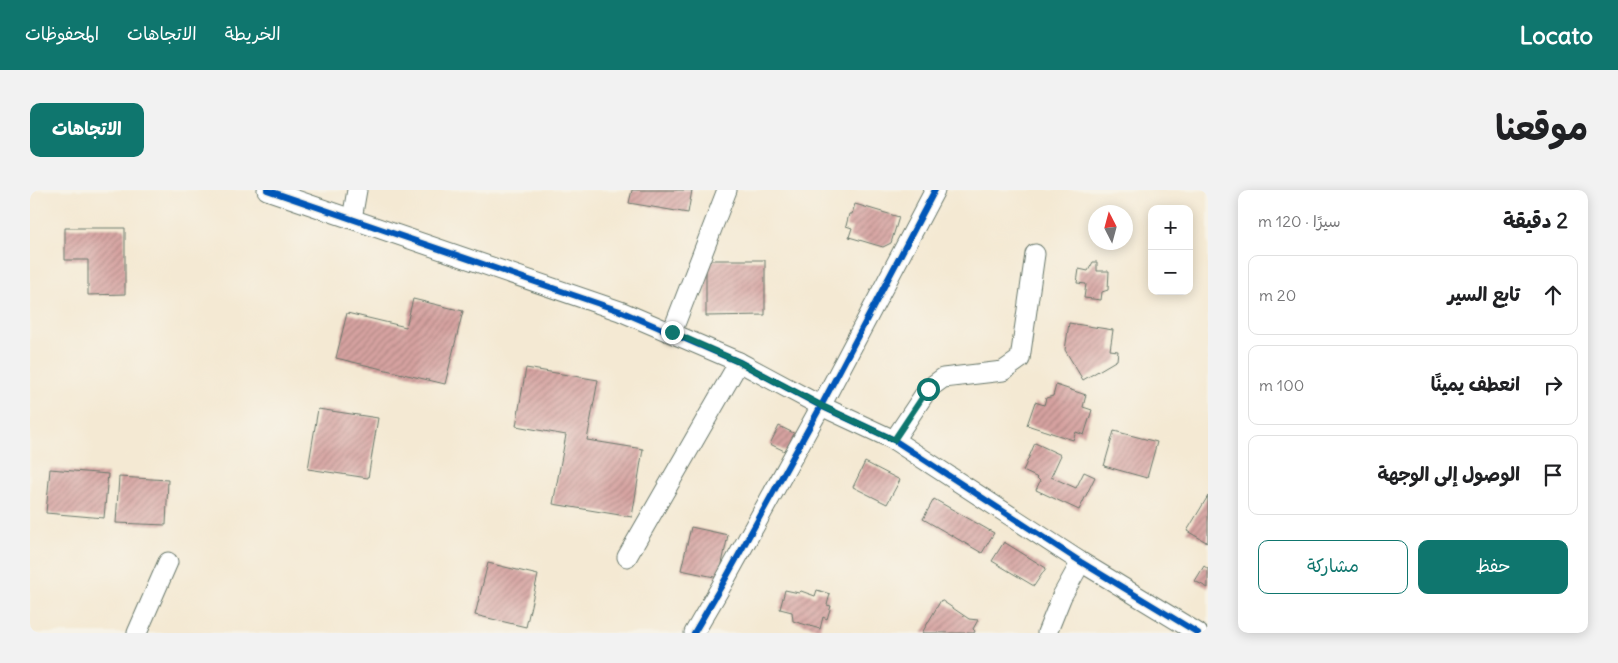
<!DOCTYPE html>
<html lang="ar">
<head>
<meta charset="utf-8">
<style>
	:root { --surface:#fff; --page:#f2f2f2; --text:#202124; --muted:#757577; --line:#e0e0e0; --accent:#0f766e }
	body { margin:0; font-family:Delius,"Playpen Sans Arabic",sans-serif; background:var(--page); color:var(--text); direction:rtl }
	.controls { position:absolute; right:15px; top:15px; display:grid; overflow:hidden; border-radius:10px; box-shadow:0 2px 12px #0003 }
	.controls button { width:45px; height:45px; display:grid; place-items:center; padding:0; border:0; border-bottom:1px solid var(--line); background:var(--surface); color:var(--text); font:25px sans-serif }
	.compass { position:absolute; left:1058px; top:15px; width:45px; height:45px; border-radius:50%; background:var(--surface); box-shadow:0 2px 12px #0003; rotate:354deg }
	.stop { position:absolute; width:15px; height:15px; margin:-11px; border:4px solid #0f766e; border-radius:50%; background:#fff }
	.stop.end { background:#0f766e; border-color:#fff; box-shadow:0 1px 5px #0008 }
	.list { margin:0; padding:0; list-style:none }
	h2 { display:flex; justify-content:space-between; align-items:center; height:65px; margin:0; padding:0 20px; font-size:21px }
	h2 small { font-size:16px; font-weight:400; color:var(--muted) }
	.list li { display:grid; grid-template-columns:32px 1fr auto; gap:15px; align-items:center; box-sizing:border-box; height:80px; margin:0 10px 10px; padding:0 10px; border:1px solid var(--line); border-radius:10px }
	.list b { display:block; font-size:19px; white-space:nowrap }
	.list em { font-size:16px; font-style:normal; color:var(--muted) }
	.actions { display:flex; gap:10px; padding:15px 20px }
	.actions a { flex:1; padding:11px 0; border:1px solid var(--accent); border-radius:10px; text-align:center; font-size:18px; color:var(--accent) }
	.actions .main { background:var(--accent); color:#fff }
	.icon { flex:none; width:28px; height:28px; fill:none; stroke:currentColor; stroke-width:2; stroke-linecap:round; stroke-linejoin:round }
	.map { position:relative; flex:none; width:1178px; height:443px; overflow:hidden; direction:ltr; border-radius:10px }
	header { display:flex; align-items:center; gap:30px; box-sizing:border-box; height:70px; padding:0 25px; background:var(--accent); color:#fff }
	header strong { font-size:24px }
	nav { display:flex; gap:28px; margin-inline-start:auto; font-size:18px }
	.intro { display:flex; align-items:center; justify-content:space-between; box-sizing:border-box; height:120px; padding:0 30px }
	h1 { margin:0; font-size:35px }
	.button { padding:12px 22px; border-radius:10px; background:var(--accent); color:#fff; font-size:18px; font-weight:700 }
	main { display:flex; gap:30px; padding:0 30px }
	aside { flex:1; background:var(--surface); border-radius:10px; box-shadow:0 2px 12px #0003 }
	.map>svg:first-child { display:block }
	.building { fill:url(#building-hatch) }
	.lines { fill:none; stroke-linecap:round; stroke-linejoin:round }
	.street-casing { stroke:#6a796c; stroke-width:21 }
	.street { stroke:#fff; stroke-width:19 }
	.cycleway-casing { stroke:#f7f3e8; stroke-width:9 }
	.cycleway { stroke:#0057b8; stroke-width:6 }
	.route { stroke:#0f766e; stroke-width:6 }
</style>
</head>
<body>
<header>
<strong>Locato</strong>
<nav><a>الخريطة</a><a>الاتجاهات</a><a>المحفوظات</a></nav>
</header>
<div class="intro"><h1>موقعنا</h1><a class="button">الاتجاهات</a></div>
<main>
<aside>
<h2>2 دقيقة<small>سيرًا · 120 m</small></h2>
<ul class="list">
<li><svg class="icon" aria-label="ahead" viewBox="0 0 24 24"><path d="M12 20V5M6 11l6-6 6 6"/></svg><div><b>تابع السير</b></div><em>20 m</em></li>
<li><svg class="icon" aria-label="right" viewBox="0 0 24 24"><path d="M7 20v-9h11M14 6l5 5-5 5"/></svg><div><b>انعطف يمينًا</b></div><em>100 m</em></li>
<li><svg class="icon" aria-label="arrive" viewBox="0 0 24 24"><path d="M6 21V4h12l-3 4 3 4H6"/></svg><div><b>الوصول إلى الوجهة</b></div></li>
</ul>
<div class="actions"><a class="main">حفظ</a><a>مشاركة</a></div>
</aside>
<div class="map">
<svg width="1178" height="443" viewBox="0 0 1178 443">
	<defs>
		<pattern id="building-hatch" width="6" height="6" patternUnits="userSpaceOnUse" patternTransform="scale(1.25)"><rect width="6" height="6" fill="#d6a2a0"/><path d="M-1 1l2-2M0 6l6-6M5 7l2-2" fill="none" stroke="#ad8583"/></pattern>
	</defs>
	<rect width="100%" height="100%" fill="#f7f3e8"/>
	<filter id="ink" filterUnits="userSpaceOnUse"><feTurbulence type="fractalNoise" baseFrequency=".02" numOctaves="2"/><feDisplacementMap in="SourceGraphic" scale="10" xChannelSelector="R" yChannelSelector="G"/><feConvolveMatrix kernelMatrix="1 2 1 2 8 2 1 2 1" color-interpolation-filters="sRGB"/></filter>
	<filter id="wash" filterUnits="userSpaceOnUse"><feTurbulence type="fractalNoise" baseFrequency=".0096" numOctaves="4" result="noise"/><feDisplacementMap in="SourceGraphic" scale="20" xChannelSelector="R" yChannelSelector="G"/><feGaussianBlur stdDeviation="1.12" result="paint"/><feColorMatrix in="noise" values="0 0 0 0 0 0 0 0 0 0 0 0 0 0 0 0 0 1.4 0 .05"/><feComposite in="paint" operator="in"/></filter>
	<g filter="url(#wash)">
		<rect width="100%" height="100%" fill="#f4e9d3"/>
		<g id="blocks">
			<g class="building">
				<path d="M602,0H662L658,23L599,13Z"/>
				<path d="M825,14L869,27L861,53L853,57L819,47L822,38L816,36L819,24H822Z"/>
				<path d="M35,38H95V104L58,105V70H35Z"/>
				<path d="M676,70H735V125L676,126Z"/>
				<path d="M1063,72H1067V81H1079L1078,100L1072,102L1071,110L1054,108L1056,94L1047,93L1049,79L1058,81Z"/>
				<path d="M383,109L433,121L415,194L306,168L317,123L376,137Z"/>
				<path d="M1039,133L1083,140L1080,160L1088,161L1087,170L1053,190L1035,160Z"/>
				<path d="M496,178L568,190L557,250L613,259L602,327L523,314L536,245L486,236Z"/>
				<path d="M1026,195L1056,205L1053,217L1062,220L1054,245L1046,242L1043,250L997,235L1005,212L1014,215L1016,208L1023,206Z"/>
				<path d="M288,219L348,228L338,288L278,279Z"/>
				<path d="M749,236L778,250L769,268L740,254Z"/>
				<path d="M1084,241L1127,252L1117,288L1074,276Z"/>
				<path d="M1005,253L1031,265L1021,287L1046,298L1054,282L1065,287L1049,320L1006,300L1010,291L1006,287L993,281Z"/>
				<path d="M835,272L870,290L857,314L823,297Z"/>
				<path d="M20,279L78,284L74,328L16,323Z"/>
				<path d="M89,287L138,290L136,335L86,333Z"/>
				<path d="M1178,306V353L1157,341Z"/>
				<path d="M904,309L964,343L952,363L893,329Z"/>
				<path d="M661,337L698,345L689,388L651,380Z"/>
				<path d="M974,352L1016,378L1004,396L962,371Z"/>
				<path d="M458,373L508,385L496,437L445,425Z"/>
				<path d="M1174,376L1178,379V398L1165,391Z"/>
				<path d="M755,400L769,403L771,401L785,406L787,400L800,404L797,415L801,416L797,429L793,427L790,439L763,431L762,422L750,419Z"/>
				<path d="M911,410L939,429L948,430L943,439L945,441L944,443H892Z"/>
			</g>
		</g>
	</g>
	<g filter="url(#ink)">
		<use href="#blocks" fill-opacity="0" stroke="#6a796c" stroke-width="1"/>
		<g class="lines">
			<defs>
				<g id="street">
					<path d="M237,0L590,121L709,172L791,216L864,250L1051,372L1168,443"/>
					<path d="M322,29L327,0"/>
					<path d="M642,142L697,0"/>
					<path d="M864,250L898,199L913,188L973,181L990,169L1005,64"/>
					<path d="M597,367L709,172"/>
					<path d="M107,443L138,372"/>
					<path d="M664,443L692,395L791,216L905,0"/>
					<path d="M1017,443L1032,406L1051,372"/>
				</g>
			</defs>
			<use href="#street" class="street-casing"/>
			<use href="#street" class="street"/>
			<defs>
				<g id="cycleway">
					<path d="M237,0L590,121L709,172L791,216L864,250L1051,372L1168,443"/>
					<path d="M664,443L692,395L791,216L905,0"/>
				</g>
			</defs>
			<use href="#cycleway" class="cycleway-casing"/>
			<use href="#cycleway" class="cycleway"/>
		</g>
	</g>
	<g class="lines" filter="url(#ink)">
		<path class="route" d="M642,142L709,172L792,216L864,250L898,199"/>
	</g>
</svg>
<div class="controls">
<button>+</button>
<button>−</button>
</div>
<svg class="compass" viewBox="-18 -18 36 36"><path d="M0-13l5 13h-10z" fill="#e53935"/><path d="M0 13l5-13h-10z" fill="#757577"/></svg>
<div class="stop" style="left:898px;top:199px"></div>
<div class="stop end" style="left:642px;top:142px"></div>
</div>
</main>
</body>
</html>
